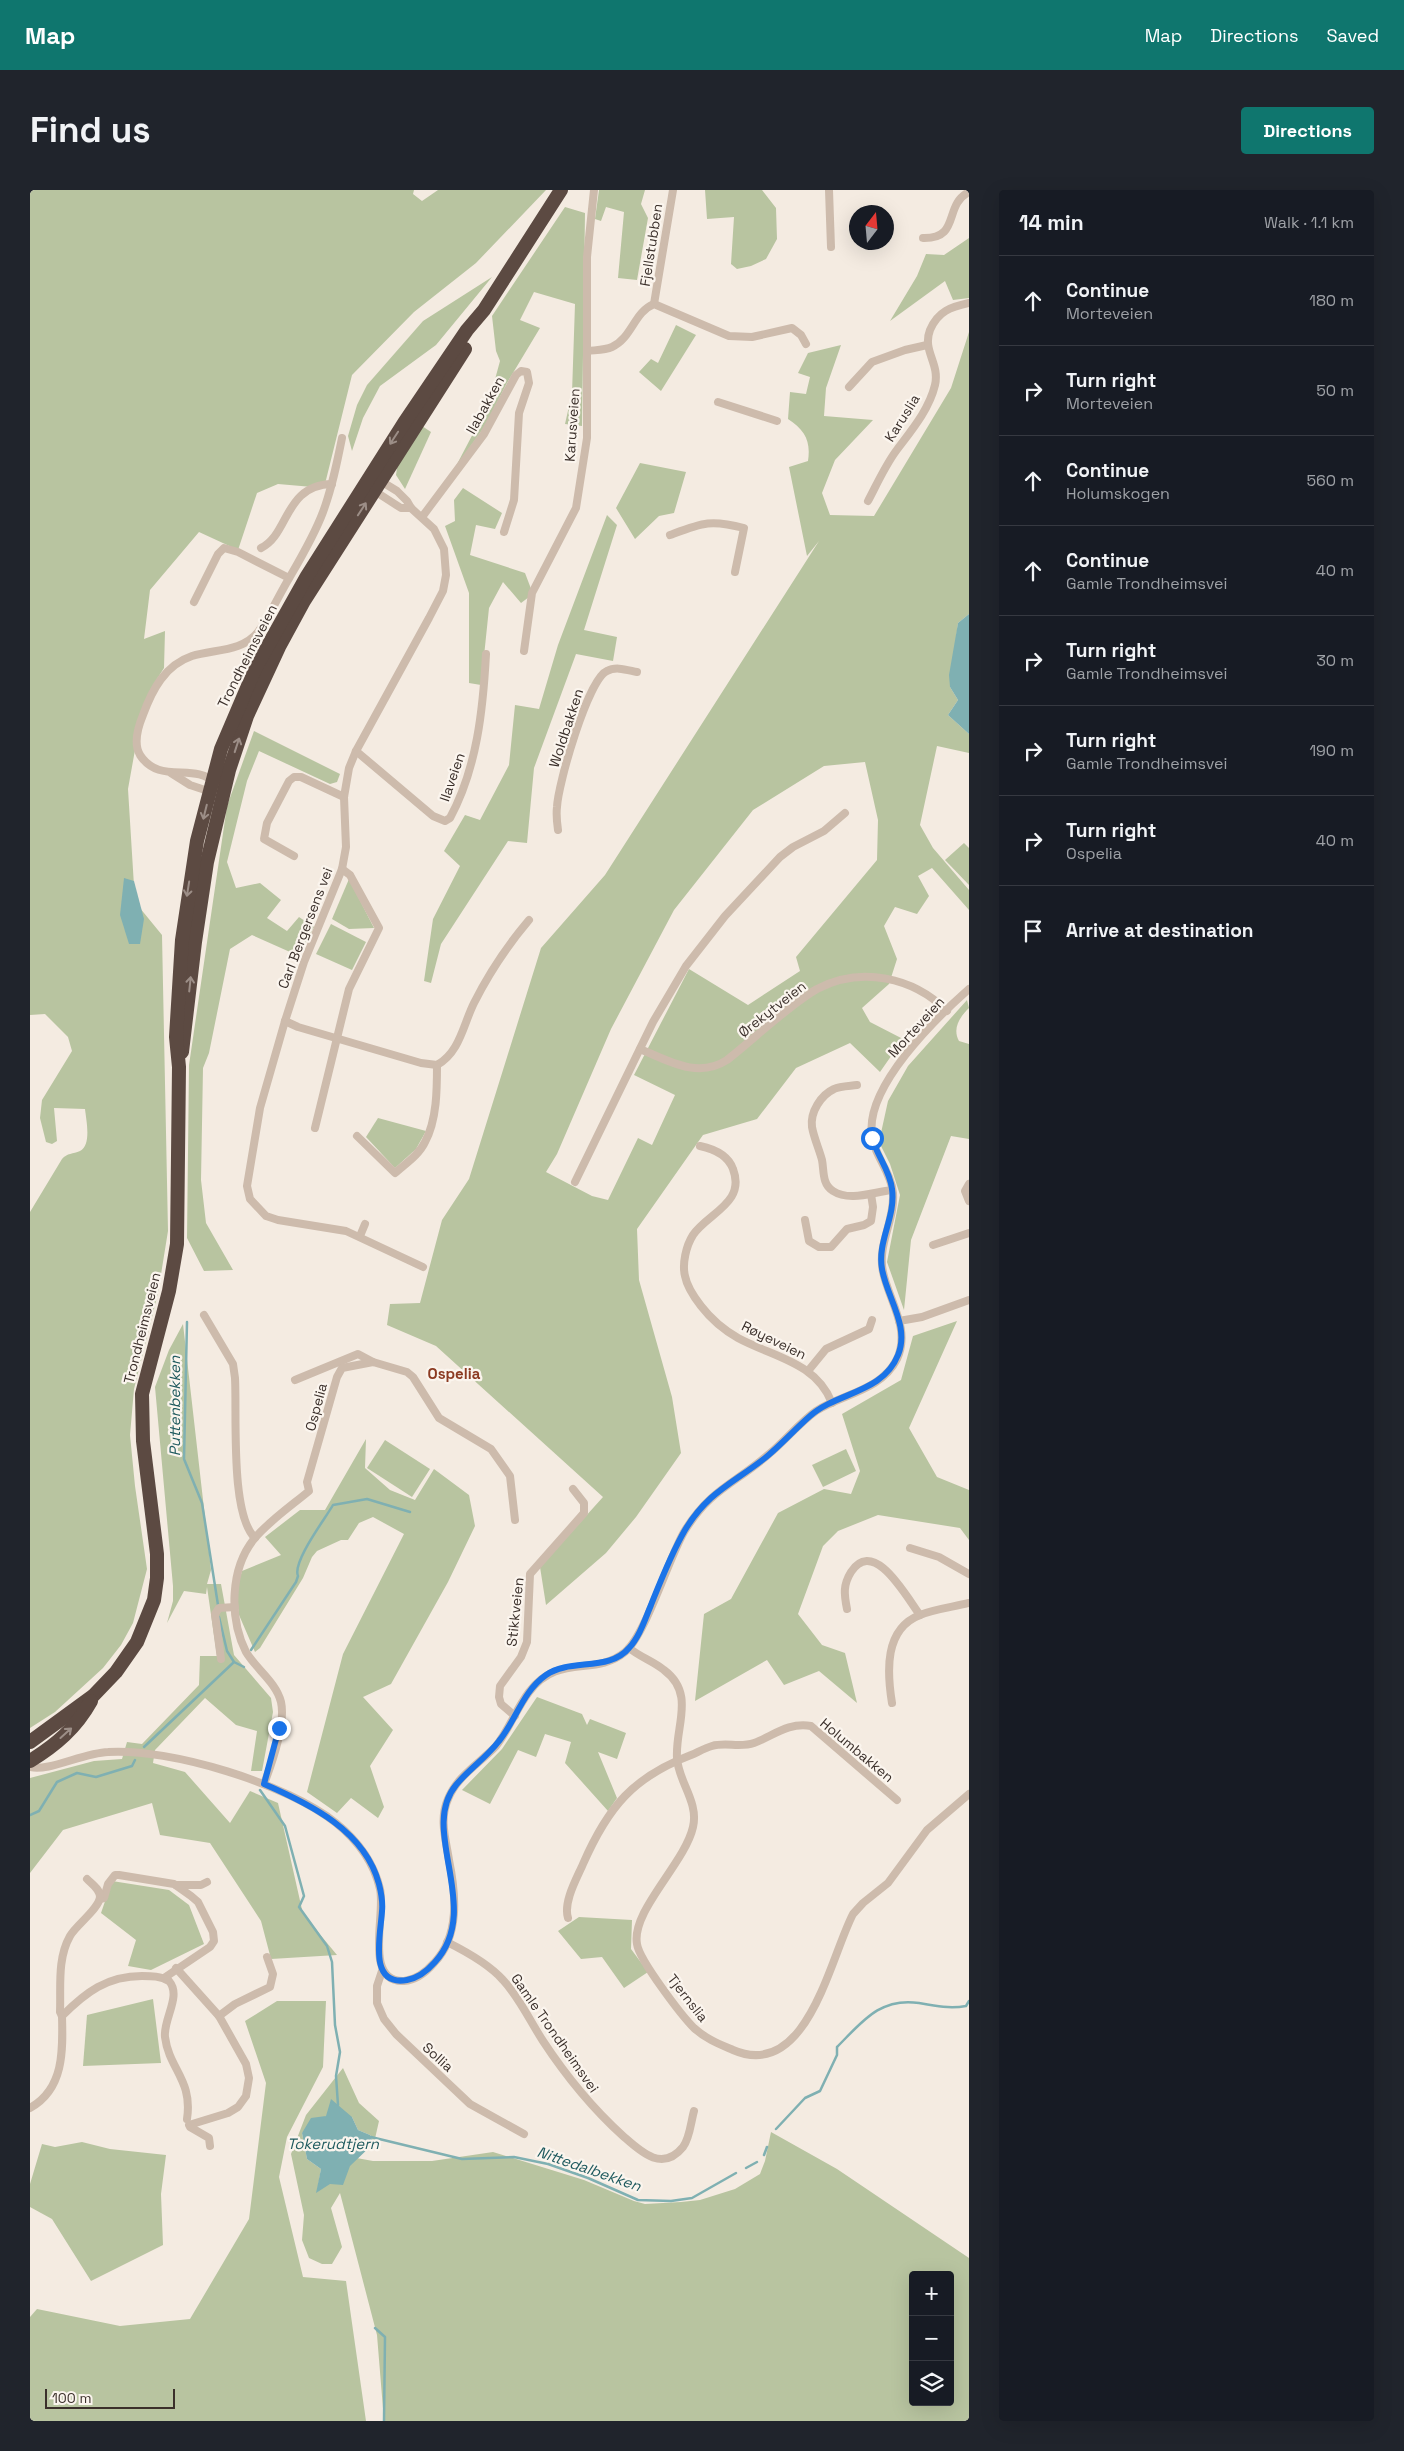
<!DOCTYPE html>
<html lang="en">
<head>
<meta charset="utf-8">
<style>
	:root { --surface:#171b24; --page:#20242c; --text:#f1f3f6; --muted:#9ea1a6; --line:#363941; --accent:#0f766e }
	body { margin:0; font-family:"Space Grotesk",sans-serif; background:var(--page); color:var(--text) }
	.controls { position:absolute; right:15px; bottom:15px; display:grid; overflow:hidden; border-radius:5px; box-shadow:0 5px 20px #0002 }
	.controls button { width:45px; height:45px; display:grid; place-items:center; padding:0; border:0; border-bottom:1px solid var(--line); background:var(--surface); color:var(--text); font:25px sans-serif }
	.compass { position:absolute; left:819px; top:15px; width:45px; height:45px; border-radius:50%; background:var(--surface); box-shadow:0 5px 20px #0002; rotate:16deg }
	.scale { position:absolute; left:15px; bottom:12px; width:130px; box-sizing:border-box; padding-left:5px; border:2px solid #3b302b; border-top:0; font-size:14px; line-height:18px; white-space:nowrap; color:#3b302b; -webkit-text-stroke:4px #fbf5ee; paint-order:stroke }
	.stop { position:absolute; width:15px; height:15px; margin:-11px; border:4px solid #1a73e8; border-radius:50%; background:#fff }
	.stop.end { background:#1a73e8; border-color:#fff; box-shadow:0 1px 5px #0008 }
	.list { margin:0; padding:0; list-style:none }
	h2 { display:flex; justify-content:space-between; align-items:center; height:65px; margin:0; padding:0 20px; font-size:21px }
	h2 small { font-size:16px; font-weight:400; color:var(--muted) }
	.list li { display:grid; grid-template-columns:32px 1fr auto; gap:15px; align-items:center; box-sizing:border-box; height:90px; padding:0 20px; border-top:1px solid var(--line) }
	.list b { display:block; font-size:19px; white-space:nowrap }
	.list p { margin:0; font-size:16px; white-space:nowrap; color:var(--muted) }
	.list em { font-size:16px; font-style:normal; color:var(--muted) }
	.icon { flex:none; width:28px; height:28px; fill:none; stroke:currentColor; stroke-width:2; stroke-linecap:round; stroke-linejoin:round }
	.map { position:relative; flex:none; width:939px; height:2231px; overflow:hidden; border-radius:5px }
	header { display:flex; align-items:center; gap:30px; box-sizing:border-box; height:70px; padding:0 25px; background:var(--accent); color:#fff }
	header strong { font-size:24px }
	nav { display:flex; gap:28px; margin-inline-start:auto; font-size:18px }
	.intro { display:flex; align-items:center; justify-content:space-between; box-sizing:border-box; height:120px; padding:0 30px }
	h1 { margin:0; font-size:35px }
	.button { padding:12px 22px; border-radius:5px; background:var(--accent); color:#fff; font-size:18px; font-weight:700 }
	main { display:flex; gap:30px; padding:0 30px }
	aside { flex:1; background:var(--surface); border-radius:5px; box-shadow:0 5px 20px #0002 }
	.map>svg:first-child { display:block }
	.green { fill:#b8c4a0; fill-rule:evenodd }
	.water { fill:#7fb0b2 }
	.lines { fill:none; stroke-linecap:round; stroke-linejoin:round }
	.stream { stroke:#7fb0b2; stroke-width:2.5 }
	.street { stroke:#cdbbac; stroke-width:8 }
	.highway { stroke:#5c4a42; stroke-width:14 }
	.oneway { stroke:#9c8e87 }
	.route { stroke:#1a73e8; stroke-width:6 }
	.labels { text-anchor:middle; stroke-width:4.5; stroke-linejoin:round; paint-order:stroke }
	.street-label { font-size:14px; fill:#3b302b; stroke:#fbf5ee }
	.neighbourhood-label { font-size:15px; font-weight:bold; fill:#8c3b22; stroke:#fbf5ee }
	.water-label { font-size:15px; font-style:italic; fill:#1f5a5e; stroke:#fbf5ee }
</style>
</head>
<body>
<header>
<strong>Map</strong>
<nav><a>Map</a><a>Directions</a><a>Saved</a></nav>
</header>
<div class="intro"><h1>Find us</h1><a class="button">Directions</a></div>
<main>
<div class="map">
<svg width="939" height="2231" viewBox="0 0 939 2231">
	<rect width="100%" height="100%" fill="#f4ebe1"/>
	<g class="green">
		<path d="M0,0H384L383,4L392,11L408,0H516L446,73L384,122L322,185L294,298L248,294L227,303L208,360L169,342L120,400L114,449L135,441L134,478L127,489L110,532L98,599L105,712L132,745L138,1041L128,1103L104,1199L100,1245L105,1296L117,1379L103,1433L91,1455L73,1478L25,1522L0,1538V1022L32,969C37,963 43,964 50,961C62,955 56,929 55,919L24,918L27,951L22,954L16,952L10,928L12,910L42,861L38,847L15,824L0,825Z"/>
		<path d="M569,0H615L611,14L618,28L607,90L588,88L594,22L576,17L571,31L565,29Z"/>
		<path d="M675,0H732L746,18L747,49L736,69L721,76L707,79L701,74L704,27L677,29Z"/>
		<path d="M535,17L555,23L552,236L535,234L542,203L545,114L504,102L490,130L510,138L477,193L455,236L425,278L458,215L470,171L466,161L462,126Z"/>
		<path d="M939,48V108L923,110L915,91L860,131L887,86L896,64L914,65Z"/>
		<path d="M462,87L406,155L350,196L333,228L322,261L318,246L327,215L337,195L393,131Z"/>
		<path d="M646,135L666,145L631,201L609,182L621,169L628,173Z"/>
		<path d="M939,142V424L928,433L920,497L928,510L918,525L939,544V563L907,556L890,635L903,658L939,700V720L902,678L888,686L899,706L887,724L865,717L854,736L867,769L859,794L832,818L840,832L873,849L850,882L820,853L766,878L727,929L673,945L607,1039L609,1090L642,1207L651,1263L606,1327L576,1363L516,1415L510,1377L573,1307L406,1156L357,1135L360,1114L390,1113L412,1030L439,989L511,758L575,685L789,351L777,366L759,277L778,271C781,251 775,240 758,229L760,202L776,204L780,187L768,183L778,163L811,155L796,198L794,226L843,230L805,270L792,303L800,325L844,326L921,198ZM835,572L848,630L847,670L766,767L770,781L718,815L659,779L604,885L645,905L622,955L608,948L578,1010L562,1006L516,982L527,964L581,839L644,720L723,620L794,576Z"/>
		<path d="M392,236L401,242L375,299L366,285L368,271Z"/>
		<path d="M610,273L656,282L644,323L629,326L605,349L586,318Z"/>
		<path d="M433,298L472,323L465,339L446,335L440,365L495,383L503,404L491,413L473,392L459,418L451,495L439,493V403L415,336L425,331L424,310Z"/>
		<path d="M577,325L587,335L554,440L587,447L583,471L546,464L504,578L497,653L478,651L411,754L401,793L394,791L403,729L430,676L414,661L435,625L450,630L479,575L485,515L509,519L528,455Z"/>
		<path d="M224,541L310,584L307,592L300,594L229,561L217,591L197,672L206,698L230,693L251,710L237,728L257,741L269,727L284,737L269,766L222,745L200,759L179,863L173,878L171,990L176,1033L203,1080L174,1081L157,1048L159,875L197,616Z"/>
		<path d="M934,653L939,658V695L915,670Z"/>
		<path d="M319,689L344,738L319,739L302,729Z"/>
		<path d="M301,734L336,752L322,780L286,764Z"/>
		<path d="M937,810L939,818C930,827 922,838 929,851L939,854V949L921,946L881,1050L874,1120L857,1072L870,1005L860,974L849,952L858,911L878,876Z"/>
		<path d="M348,928L396,941L386,959L365,978L336,947Z"/>
		<path d="M927,1131L879,1238L907,1287L939,1300V1350L930,1338L848,1325L808,1341L793,1356L768,1424L792,1455L815,1463L827,1513L789,1481L754,1495L737,1470L665,1511L674,1424L701,1409L748,1323L794,1299L821,1304L830,1281L812,1224L871,1190L883,1146Z"/>
		<path d="M153,1134L181,1380L177,1394H191L204,1465L241,1508L243,1522L232,1581H221L227,1541L206,1535L175,1508L125,1560L123,1573L155,1582L200,1633L220,1601L248,1613L273,1724L307,1765L241,1769L231,1731L180,1653L130,1645L122,1613L33,1640L0,1683V1588L64,1571L92,1569L97,1552L112,1554L169,1495L170,1466H187L177,1397L176,1404L154,1401L137,1433L143,1411V1396L125,1197L139,1160Z"/>
		<path d="M336,1249L335,1278L360,1300L385,1310L404,1279L439,1305L445,1336L418,1392L361,1494L333,1507L363,1540L340,1576L354,1617L348,1628L321,1608L307,1623L277,1602L313,1464L374,1344L343,1327L329,1333L318,1350H311L287,1361L282,1367L273,1388L230,1458L225,1462L209,1425L206,1401L212,1381L251,1365L235,1347L270,1320H295Z"/>
		<path d="M355,1250L400,1279L382,1307L337,1278Z"/>
		<path d="M816,1259L826,1281L793,1297L782,1275Z"/>
		<path d="M507,1507L552,1524L557,1535L560,1529L596,1543L587,1569L568,1562L587,1608L578,1621L535,1573L541,1552L515,1544L506,1567L488,1560L460,1614L432,1600L472,1559Z"/>
		<path d="M82,1691L139,1700L159,1715L174,1754L121,1780L98,1776L106,1750L71,1723Z"/>
		<path d="M549,1727L602,1730L601,1759L618,1782L594,1798L572,1767L551,1769L528,1741Z"/>
		<path d="M123,1809L131,1873L53,1876L57,1825Z"/>
		<path d="M247,1811H296L293,1877L257,1947L249,1987L273,2087L316,2091L336,2231H0V2127L7,2119L90,2136L160,2129L219,2029L236,1893L215,1831Z"/>
		<path d="M313,1878L329,1913L349,1931L344,1953L340,1945L328,1940L322,1927L296,1926L272,1943L277,1969L291,1979L287,2002L310,1965L343,1971H402L463,1962L554,1990L604,2011L615,2014L651,2012L670,2010L705,1999L730,1984L735,1971L741,1942L807,1979L939,2068V2231H354L347,2145L310,2003L301,2018L312,2057L302,2074H292L279,2068L272,2050L274,2025L261,1964L276,1925ZM883,2085H920V2212H883Z"/>
		<path d="M52,1952L80,1959L136,1965L131,2004L133,2055L61,2091L22,2029L0,2017V1994L12,1954L25,1957Z"/>
	</g>
	<g class="water">
		<path d="M939,424V544L918,525L928,510L920,497L919,485L928,433Z"/>
		<path d="M94,688L104,691L114,729L110,754H99L90,725Z"/>
		<path d="M301,1909L322,1927L328,1940L340,1945L344,1953L320,1976L313,1995L300,1994L286,2003L291,1979L277,1969L272,1943L281,1928L296,1926Z"/>
	</g>
	<g class="lines">
		<g class="stream">
			<path d="M157,1132L154,1269L172,1313L188,1415"/>
			<path d="M189,1427L197,1461L204,1472"/>
			<path d="M221,1460L266,1392L268,1386C262,1372 295,1329 303,1315L337,1309L380,1322"/>
			<path d="M114,1557L204,1472L214,1477"/>
			<path d="M230,1600L255,1636L274,1706L269,1717L297,1756L302,1772L305,1835L310,1862L306,1886L308,1915"/>
			<path d="M0,1625L9,1621L27,1592L47,1583L66,1587L102,1576L105,1570"/>
			<path d="M746,1939L775,1908L790,1901L807,1865V1857C832,1832 850,1807 889,1813C905,1816 920,1819 936,1816L939,1811"/>
			<path d="M341,1947L432,1969L484,1967L518,1974L558,1988L608,2010L641,2011L662,2008L706,1983"/>
			<path d="M734,1965L737,1957"/>
			<path d="M716,1978L727,1972"/>
			<path d="M345,2138L355,2147L354,2231"/>
		</g>
		<g class="street">
			<path d="M799,0L801,57"/>
			<path d="M893,48C931,49 913,15 939,2"/>
			<path d="M624,114L643,0"/>
			<path d="M558,161C566,160 575,160 582,157C602,148 604,122 624,114L699,146L722,147L762,138L771,145L776,154"/>
			<path d="M819,197L842,172L875,160L897,155"/>
			<path d="M688,212L747,231"/>
			<path d="M349,290L367,301L377,311L381,318L404,339L414,359L416,385L413,401L399,428L326,561L319,578L314,607L316,657L312,679L274,772L255,831L230,918L217,996L220,1009L236,1026L248,1030L316,1041L393,1077"/>
			<path d="M343,300L371,318H381"/>
			<path d="M838,311C847,294 855,276 866,261C881,241 899,220 905,195C910,173 892,161 900,140C908,121 921,117 939,113"/>
			<path d="M392,327L454,244L486,185L491,181L497,182L499,193L489,223L484,310L474,342"/>
			<path d="M640,345C672,333 680,329 714,338L705,382"/>
			<path d="M231,358C259,345 254,295 302,294"/>
			<path d="M164,412L188,364L194,358L208,362L259,388"/>
			<path d="M494,461L502,403L546,318L557,248V67L564,0"/>
			<path d="M326,561L403,626L415,631L420,628C447,578 453,520 456,464"/>
			<path d="M141,583L160,595L181,602"/>
			<path d="M185,593C165,572 129,595 110,565C103,553 108,537 113,525C122,500 135,475 162,466C184,459 212,462 228,442C238,429 245,413 253,399C267,374 283,349 293,322C302,298 307,273 312,248"/>
			<path d="M528,640C527,633 526,625 527,617C528,594 558,489 577,481C586,476 597,480 607,482"/>
			<path d="M264,666L234,649L237,633L259,591L264,587H271L314,607"/>
			<path d="M255,831L268,837L391,873L407,875C430,862 433,835 444,813C459,783 477,756 499,730"/>
			<path d="M610,859C639,871 668,889 697,870C724,849 759,815 787,799C831,776 883,787 917,821"/>
			<path d="M827,895C820,896 810,896 804,899C791,905 780,922 782,937C784,948 789,959 792,970C794,980 792,995 803,1001C820,1012 843,1002 862,1000"/>
			<path d="M285,938L319,799L349,738L320,685L312,679"/>
			<path d="M327,946L365,983C375,974 389,965 395,952C407,930 407,899 407,875"/>
			<path d="M670,956C684,959 698,965 703,979C716,1013 678,1023 663,1045C656,1056 652,1074 655,1086C657,1097 664,1107 671,1116C681,1129 694,1140 708,1148C743,1167 786,1172 802,1213"/>
			<path d="M545,992L623,832L656,776L695,726L750,667L763,657L794,641L815,623"/>
			<path d="M939,994L935,1001L939,1011"/>
			<path d="M775,1030L779,1051L789,1057H801L817,1039L834,1035L841,1031L843,1017L841,1004"/>
			<path d="M330,1046L335,1034"/>
			<path d="M903,1055L939,1043"/>
			<path d="M174,1125L203,1174L205,1188C207,1224 200,1324 225,1348"/>
			<path d="M869,1131L892,1127L939,1110"/>
			<path d="M778,1181L796,1159L839,1139L842,1130"/>
			<path d="M265,1190L328,1164L343,1172"/>
			<path d="M880,1358L909,1367L939,1384"/>
			<path d="M817,1419C814,1404 813,1395 821,1382C844,1346 877,1408 890,1425"/>
			<path d="M599,1458C610,1467 623,1471 634,1480C666,1504 645,1536 647,1568C648,1591 669,1612 663,1637C655,1673 601,1721 607,1754C609,1770 652,1826 664,1838C676,1849 689,1854 703,1860C777,1892 800,1768 823,1724L833,1713L858,1693L897,1640L939,1604"/>
			<path d="M191,1469L185,1424L189,1418L205,1417"/>
			<path d="M862,1513C857,1482 854,1439 890,1425C905,1419 923,1417 939,1413"/>
			<path d="M485,1526L471,1514L469,1507L470,1496L491,1467L497,1452L500,1384L554,1323V1313L543,1299"/>
			<path d="M0,1577C18,1582 53,1563 78,1562C140,1558 258,1594 306,1633C327,1650 344,1673 350,1699C356,1724 333,1793 374,1791C386,1790 397,1781 404,1773C430,1746 426,1704 419,1670C416,1650 409,1629 418,1609C427,1586 450,1573 466,1556C479,1540 486,1519 499,1502C528,1463 565,1487 595,1462C615,1446 638,1370 654,1342C680,1299 705,1294 739,1264C755,1251 769,1233 786,1221C812,1204 851,1201 867,1169C881,1139 859,1111 853,1082C847,1054 865,1031 863,1003C861,981 844,966 842,945C835,897 906,828 939,799"/>
			<path d="M234,1594C242,1573 256,1534 251,1512C246,1492 226,1479 216,1462C199,1428 200,1379 224,1349C239,1331 261,1316 279,1301L277,1292L307,1187L312,1178L343,1172L377,1182L383,1187L409,1228L461,1259L480,1286L485,1330"/>
			<path d="M146,1695H171L177,1692"/>
			<path d="M70,1709L74,1708L78,1694L85,1685H89L144,1694L161,1706L168,1712L183,1742L184,1751L180,1757L134,1788"/>
			<path d="M538,1728C533,1712 547,1688 553,1674C578,1617 603,1587 661,1565C668,1562 675,1558 682,1556C696,1552 710,1558 724,1553C743,1546 758,1532 781,1536L867,1610"/>
			<path d="M417,1752C437,1762 459,1774 473,1790C489,1807 500,1831 513,1851C536,1886 561,1917 593,1946C610,1961 632,1983 653,1957C660,1948 661,1931 664,1921"/>
			<path d="M146,1778L189,1826L216,1874L219,1888L216,1906L208,1917L198,1923L159,1935L160,1937L179,1948L180,1956"/>
			<path d="M352,1781L347,1796V1813L354,1829L366,1844L440,1914L494,1944"/>
			<path d="M32,1826C56,1802 77,1786 112,1786C121,1786 131,1786 139,1791C152,1806 133,1829 135,1847C139,1879 163,1890 157,1929"/>
			<path d="M189,1826L205,1814L240,1797L243,1784L237,1767"/>
			<path d="M0,1918C34,1899 33,1861 32,1826L30,1822C31,1797 27,1769 40,1746C46,1735 69,1719 70,1707C70,1699 62,1694 57,1689"/>
		</g>
		<g class="highway">
			<path d="M152,862L165,752L177,672L199,580L217,526L249,457L274,411L435,159"/>
			<path d="M0,1552L63,1506L86,1482L107,1452L124,1410L127,1388V1364L113,1251L112,1204L139,1101L147,1054L149,877L146,847L152,750L167,651L191,559L226,477L277,386L374,233L437,140L454,120L531,0"/>
			<path d="M0,1571C26,1555 46,1538 61,1511"/>
		</g>
	</g>
	<defs><path id="oneway-shaft" d="M-6 0H5M1.5-3L5.5 0L1.5 3" fill="none" stroke-width="1.6" stroke-linecap="round" stroke-linejoin="round" transform="scale(1.25)"/></defs>
	<g class="oneway">
		<use href="#oneway-shaft" transform="translate(364 248) rotate(123)"/>
		<use href="#oneway-shaft" transform="translate(332 319) rotate(-57)"/>
		<use href="#oneway-shaft" transform="translate(207 555) rotate(-72)"/>
		<use href="#oneway-shaft" transform="translate(175 622) rotate(104)"/>
		<use href="#oneway-shaft" transform="translate(158 699) rotate(99)"/>
		<use href="#oneway-shaft" transform="translate(160 794) rotate(-84)"/>
		<use href="#oneway-shaft" transform="translate(36 1543) rotate(-42)"/>
	</g>
	<g class="lines">
		<path class="route" d="M249,1538L234,1594C280,1614 335,1641 349,1694C351,1702 353,1712 352,1721C351,1743 337,1797 377,1790C388,1788 398,1780 405,1772C454,1718 388,1641 426,1595C439,1579 456,1568 469,1551C486,1530 493,1501 516,1485C540,1468 579,1482 599,1458C610,1446 615,1429 621,1415C631,1390 641,1364 655,1340C678,1302 702,1294 735,1268C751,1255 765,1239 780,1226C807,1202 853,1203 868,1165C880,1136 857,1108 852,1079C847,1051 866,1027 862,999C860,980 847,966 842,948"/>
	</g>
	<g class="labels">
		<g class="street-label">
			<text transform="translate(621 55) rotate(-81)" y="5">Fjellstubben</text>
			<text transform="translate(455 215) rotate(-61)" y="5">Ilabakken</text>
			<text transform="translate(872 228) rotate(-58)" y="5">Karuslia</text>
			<text transform="translate(542 235) rotate(-86)" y="5">Karusveien</text>
			<text transform="translate(217 466) rotate(-63)" y="5">Trondheimsveien</text>
			<text transform="translate(536 538) rotate(-72)" y="5">Woldbakken</text>
			<text transform="translate(422 587) rotate(-71)" y="5">Ilaveien</text>
			<text transform="translate(275 738) rotate(-69)" y="5">Carl Bergersens vei</text>
			<text transform="translate(742 819) rotate(-38)" y="5">Ørekytveien</text>
			<text transform="translate(886 837) rotate(-48)" y="5">Morteveien</text>
			<text transform="translate(112 1138) rotate(-76)" y="5">Trondheimsveien</text>
			<text transform="translate(744 1150) rotate(26)" y="5">Røyeveien</text>
			<text transform="translate(286 1217) rotate(-75)" y="5">Ospelia</text>
			<text transform="translate(485 1422) rotate(-84)" y="5">Stikkveien</text>
			<text transform="translate(827 1560) rotate(40)" y="5">Holumbakken</text>
			<text transform="translate(658 1808) rotate(52)" y="5">Tjernslia</text>
			<text transform="translate(525 1843) rotate(55)" y="5">Gamle Trondheimsvei</text>
			<text transform="translate(408 1867) rotate(42)" y="5">Sollia</text>
		</g>
		<g class="neighbourhood-label">
			<text x="424" y="1189">Ospelia</text>
		</g>
		<g class="water-label">
			<text transform="translate(145 1216) rotate(-90)" y="5">Puttenbekken</text>
			<text x="303" y="1959">Tokerudtjern</text>
			<text transform="translate(559 1979) rotate(19)" y="5">Nittedalbekken</text>
		</g>
	</g>
</svg>
<div class="controls">
<button>+</button>
<button>−</button>
<button><svg class="icon" aria-label="layers" viewBox="0 0 24 24"><path d="M12 4l9 5-9 5-9-5zM3 14l9 5 9-5"/></svg></button>
</div>
<svg class="compass" viewBox="-18 -18 36 36"><path d="M0-13l5 13h-10z" fill="#e53935"/><path d="M0 13l5-13h-10z" fill="#9ea1a6"/></svg>
<div class="scale">100 m</div>
<div class="stop" style="left:842px;top:948px"></div>
<div class="stop end" style="left:249px;top:1538px"></div>
</div>
<aside>
<h2>14 min<small>Walk · 1.1 km</small></h2>
<ul class="list">
<li><svg class="icon" aria-label="ahead" viewBox="0 0 24 24"><path d="M12 20V5M6 11l6-6 6 6"/></svg><div><b>Continue</b><p>Morteveien</p></div><em>180 m</em></li>
<li><svg class="icon" aria-label="right" viewBox="0 0 24 24"><path d="M7 20v-9h11M14 6l5 5-5 5"/></svg><div><b>Turn right</b><p>Morteveien</p></div><em>50 m</em></li>
<li><svg class="icon" aria-label="ahead" viewBox="0 0 24 24"><path d="M12 20V5M6 11l6-6 6 6"/></svg><div><b>Continue</b><p>Holumskogen</p></div><em>560 m</em></li>
<li><svg class="icon" aria-label="ahead" viewBox="0 0 24 24"><path d="M12 20V5M6 11l6-6 6 6"/></svg><div><b>Continue</b><p>Gamle Trondheimsvei</p></div><em>40 m</em></li>
<li><svg class="icon" aria-label="right" viewBox="0 0 24 24"><path d="M7 20v-9h11M14 6l5 5-5 5"/></svg><div><b>Turn right</b><p>Gamle Trondheimsvei</p></div><em>30 m</em></li>
<li><svg class="icon" aria-label="right" viewBox="0 0 24 24"><path d="M7 20v-9h11M14 6l5 5-5 5"/></svg><div><b>Turn right</b><p>Gamle Trondheimsvei</p></div><em>190 m</em></li>
<li><svg class="icon" aria-label="right" viewBox="0 0 24 24"><path d="M7 20v-9h11M14 6l5 5-5 5"/></svg><div><b>Turn right</b><p>Ospelia</p></div><em>40 m</em></li>
<li><svg class="icon" aria-label="arrive" viewBox="0 0 24 24"><path d="M6 21V4h12l-3 4 3 4H6"/></svg><div><b>Arrive at destination</b></div></li>
</ul>
</aside>
</main>
</body>
</html>
